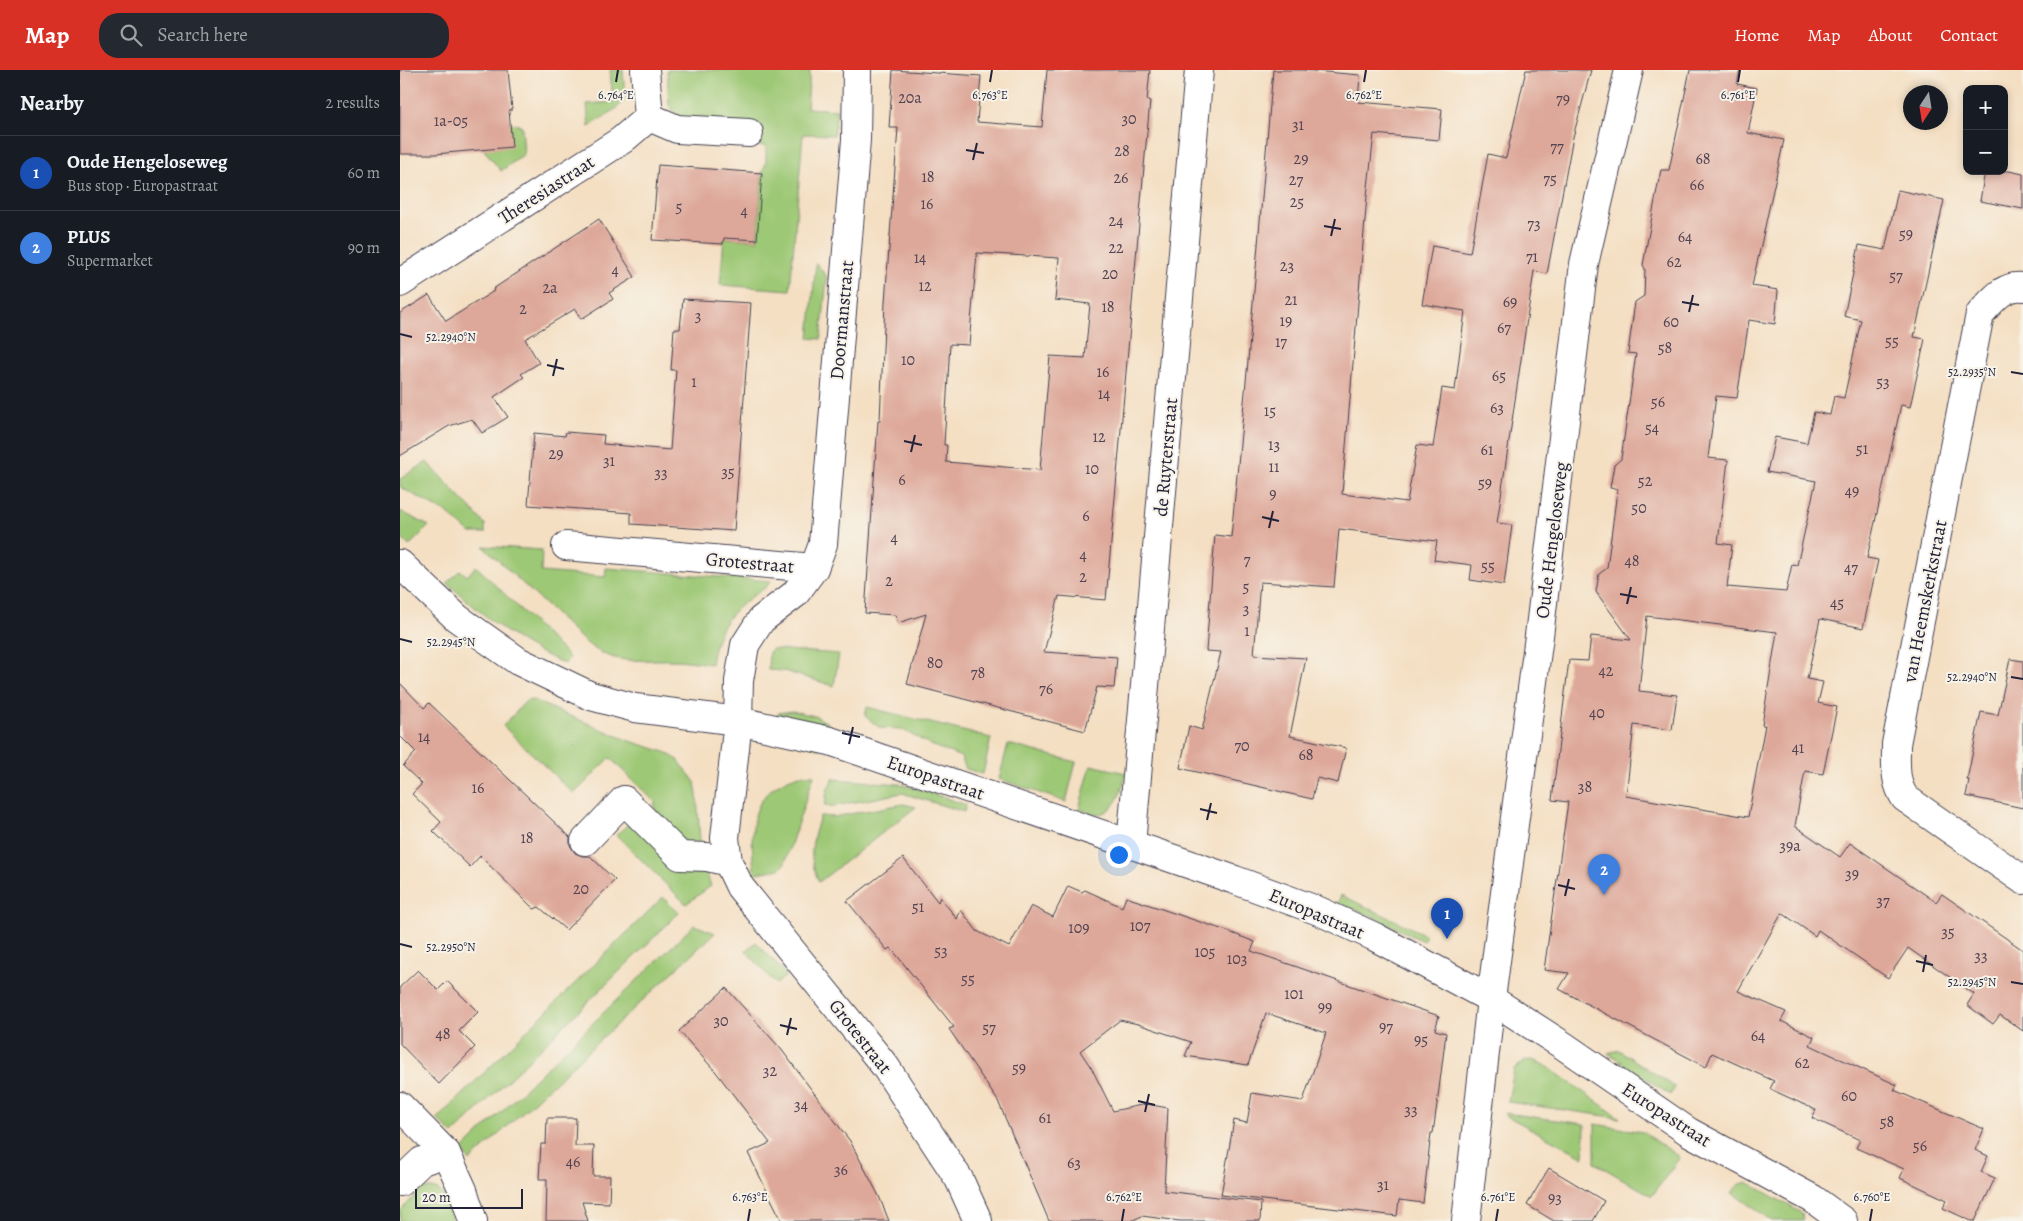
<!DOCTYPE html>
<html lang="en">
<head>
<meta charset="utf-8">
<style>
	:root { --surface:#171b24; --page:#242831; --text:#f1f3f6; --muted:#9ea1a6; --line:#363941; --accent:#d93025 }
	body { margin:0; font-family:Alegreya,serif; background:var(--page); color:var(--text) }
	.controls { position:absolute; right:15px; top:15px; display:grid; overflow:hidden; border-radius:10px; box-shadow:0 2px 8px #0003 }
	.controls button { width:45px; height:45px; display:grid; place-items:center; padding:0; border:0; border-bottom:1px solid var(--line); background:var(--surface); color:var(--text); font:25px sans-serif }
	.compass { position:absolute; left:1503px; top:15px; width:45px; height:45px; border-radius:50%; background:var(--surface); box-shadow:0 2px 8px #0003; rotate:192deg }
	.scale { position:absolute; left:15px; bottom:12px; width:108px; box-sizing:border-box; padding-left:5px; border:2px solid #22223b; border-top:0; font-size:14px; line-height:18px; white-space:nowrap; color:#22223b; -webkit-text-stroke:4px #f7f3e8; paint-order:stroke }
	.you { position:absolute; left:718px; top:784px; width:18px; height:18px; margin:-12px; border:4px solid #fff; border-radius:50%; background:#1a73e8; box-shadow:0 0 0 8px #1a73e833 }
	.badge { display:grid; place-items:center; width:32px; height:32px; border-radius:50%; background:var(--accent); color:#fff; font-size:16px; font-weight:700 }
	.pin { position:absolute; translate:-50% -41px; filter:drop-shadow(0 1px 2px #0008) }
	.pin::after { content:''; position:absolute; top:26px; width:18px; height:15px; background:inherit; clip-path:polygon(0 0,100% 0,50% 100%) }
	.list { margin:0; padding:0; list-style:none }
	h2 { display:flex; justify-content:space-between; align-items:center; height:65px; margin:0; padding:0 20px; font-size:21px }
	h2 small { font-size:16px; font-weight:400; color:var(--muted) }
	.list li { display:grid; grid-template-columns:32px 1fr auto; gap:15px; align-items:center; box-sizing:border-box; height:75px; padding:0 20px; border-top:1px solid var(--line) }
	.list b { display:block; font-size:19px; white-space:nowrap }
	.list p { margin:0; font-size:16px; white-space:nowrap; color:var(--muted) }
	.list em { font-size:16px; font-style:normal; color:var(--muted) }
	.icon { flex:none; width:28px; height:28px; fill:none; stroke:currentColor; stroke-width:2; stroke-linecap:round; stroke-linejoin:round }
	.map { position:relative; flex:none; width:1623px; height:1151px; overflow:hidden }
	header { display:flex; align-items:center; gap:30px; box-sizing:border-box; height:70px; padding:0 25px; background:var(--accent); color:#fff }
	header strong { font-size:24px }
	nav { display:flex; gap:28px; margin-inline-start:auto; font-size:18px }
	.search { width:350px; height:45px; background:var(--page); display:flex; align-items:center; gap:12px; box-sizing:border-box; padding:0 18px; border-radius:20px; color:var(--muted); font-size:19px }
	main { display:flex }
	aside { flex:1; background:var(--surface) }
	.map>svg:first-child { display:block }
	.green { fill:#9dc875; stroke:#607558 }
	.building { fill:#dda799; fill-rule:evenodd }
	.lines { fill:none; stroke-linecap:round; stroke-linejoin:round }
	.minor-casing { stroke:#423e4f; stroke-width:30 }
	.minor { stroke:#fff; stroke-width:28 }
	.ticks { fill:none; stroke:#22223b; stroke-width:2 }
	.labels { text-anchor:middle; stroke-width:4; stroke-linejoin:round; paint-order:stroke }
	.number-label { font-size:16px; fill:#514352 }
	.street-label { font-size:19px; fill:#22223b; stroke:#f7f3e8 }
	.ticks-label { font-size:12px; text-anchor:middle; fill:#22223b; stroke:#f7f3e8; stroke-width:4; stroke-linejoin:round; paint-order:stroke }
</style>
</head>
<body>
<header>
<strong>Map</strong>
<div class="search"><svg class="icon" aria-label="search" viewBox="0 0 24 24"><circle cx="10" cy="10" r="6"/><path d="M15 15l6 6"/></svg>Search here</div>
<nav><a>Home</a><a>Map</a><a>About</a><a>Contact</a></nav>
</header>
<main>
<aside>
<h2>Nearby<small>2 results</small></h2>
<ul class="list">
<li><span class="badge" style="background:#1a4fb4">1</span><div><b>Oude Hengeloseweg</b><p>Bus stop · Europastraat</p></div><em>60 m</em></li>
<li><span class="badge" style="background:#3f7fe0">2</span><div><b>PLUS</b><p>Supermarket</p></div><em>90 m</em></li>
</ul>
</aside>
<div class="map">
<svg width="1623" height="1151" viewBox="0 0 1623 1151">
	<rect width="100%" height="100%" fill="#f7f3e8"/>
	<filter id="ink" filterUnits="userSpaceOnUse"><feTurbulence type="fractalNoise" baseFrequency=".02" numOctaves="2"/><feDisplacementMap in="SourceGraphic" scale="10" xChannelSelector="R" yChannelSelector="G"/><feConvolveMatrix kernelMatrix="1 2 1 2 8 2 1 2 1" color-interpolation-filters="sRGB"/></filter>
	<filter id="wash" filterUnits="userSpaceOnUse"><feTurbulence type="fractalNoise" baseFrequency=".0096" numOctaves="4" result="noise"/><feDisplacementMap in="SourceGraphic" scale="20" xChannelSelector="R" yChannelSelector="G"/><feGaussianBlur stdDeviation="1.12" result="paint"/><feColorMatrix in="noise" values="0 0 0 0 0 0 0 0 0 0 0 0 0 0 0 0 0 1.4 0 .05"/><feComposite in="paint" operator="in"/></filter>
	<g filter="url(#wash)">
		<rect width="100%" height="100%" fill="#f4dfc3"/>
		<g class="green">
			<path d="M210,0H223L225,29L217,38L189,57L187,34L213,32Z"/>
			<path d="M267,0H410L407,38L437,40L434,65L403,64L390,220L320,215L324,168L357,170L362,103L366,93V76L348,75L278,46L269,35Z"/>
			<path d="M110,53L122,56L124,84L101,101L84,80L83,76Z"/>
			<path d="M416,193L427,207L421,269L409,268Z"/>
			<path d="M27,392L85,454V463H70L47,443L0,417V409Z"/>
			<path d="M0,441L29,456L9,476L0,467Z"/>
			<path d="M83,476L142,480L141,502L205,507L206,498L371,511C366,519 360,520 353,526C326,545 316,561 311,594C297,592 284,590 271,590C234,589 217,597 185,572Z"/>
			<path d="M76,496L169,587L165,594C117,574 85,547 47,513L60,500L67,506Z"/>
			<path d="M373,579L439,584L434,616L384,601L368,600L369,582Z"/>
			<path d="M132,630L227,670L265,682L278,690L295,712L297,725L300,771L299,775L289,776L254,744L255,732L210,688L174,724L103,656L126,631Z"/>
			<path d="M467,637L591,668L583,704L566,699L561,687L533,676L501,659L480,658L465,646Z"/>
			<path d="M392,641L415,646L428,653L419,680L374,649L378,643Z"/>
			<path d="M608,674L676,692L666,732L599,709Z"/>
			<path d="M691,695L726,703C723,718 716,745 695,744C690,743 684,741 679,739Z"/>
			<path d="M399,705H414L384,795L380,799L357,803L354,800C350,755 349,721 399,705Z"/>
			<path d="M433,709L500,714L522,720L566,735L564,742L502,723L435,736H425L427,720Z"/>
			<path d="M503,734L516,737L419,812C407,785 412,773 420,746L434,747Z"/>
			<path d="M232,751L303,793L311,816L286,834L216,765Z"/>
			<path d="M941,825L1026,865L1023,871L956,839H950L937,834Z"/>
			<path d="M263,827L279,843L53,1064L37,1049Z"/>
			<path d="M294,855L315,863L70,1091L62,1080Z"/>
			<path d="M356,872L387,905L376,914L346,881Z"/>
			<path d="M1219,980L1275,1017L1270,1025L1208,983Z"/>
			<path d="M1132,990L1145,995L1220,1048L1108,1032L1114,999L1125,991Z"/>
			<path d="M1105,1043L1185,1054L1184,1087L1105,1045Z"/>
			<path d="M1195,1054L1243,1062L1280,1087L1252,1126L1195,1093Z"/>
			<path d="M1347,1112L1402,1143L1404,1151H1372L1332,1123L1338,1115Z"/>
			<path d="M29,1118C46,1118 49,1138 53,1151H0V1141L22,1119Z"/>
		</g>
		<g id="blocks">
			<g class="building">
				<path d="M0,0H108L112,40H109L112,77L35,84H0Z"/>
				<path d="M493,0L581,6L577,52L642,57L647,0H750L747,30L750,31L747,63L706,530L659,526L644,582L717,587L714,618L697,617L685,661L507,614L526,544L498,553L495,545L465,543L478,351H480L485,232L498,58H489ZM577,183L659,188L655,230L690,234L685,288L650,286L640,400L546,392L547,375H544L550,274L569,275Z"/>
				<path d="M873,0H902L960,5L958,32L1042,39L1039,70L974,64L967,126L942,424L1007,432L1017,375L1033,377L1042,318L1055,320L1065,241L1022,234L1032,176L1070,183L1088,84L1106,88L1126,0H1191L1173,67L1147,204L1134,201L1097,453L1112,455L1104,515L1070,510L1072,495L1034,490L1037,471L939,459L934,517L860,512L854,585L906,588L890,666L946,678L938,713L917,708L912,729L780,698L789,656L802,660L821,582L806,581L815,465L831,467L848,291Z"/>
				<path d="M1290,0H1340L1337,14L1357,18L1348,63L1384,70L1352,216L1378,220L1375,254L1349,250L1337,328L1316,326L1308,388L1328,390L1318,473L1332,475L1327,517L1386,522L1392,494L1397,495L1416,411L1367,402L1375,367L1407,373L1414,342L1430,345L1434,326L1444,328L1461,250L1444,246L1459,175L1485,180L1498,120L1544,130L1514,267L1525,269L1510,337L1501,335L1467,488L1478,490L1463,558L1420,549L1407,609L1423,612L1418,633L1437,637L1423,704L1405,701L1395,756L1440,787L1450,773L1536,832L1542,824L1623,880V961L1600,945L1593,954L1567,935L1574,924L1508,878L1488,908L1418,860L1415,866L1382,843L1338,921L1386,942L1381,951L1414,967L1410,975L1497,1015L1494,1020L1584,1059L1575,1080L1588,1086L1581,1102L1595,1108L1575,1151H1571L1543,1138L1547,1130L1500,1108L1504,1099L1456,1078L1460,1070L1412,1048L1416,1040L1370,1019L1374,1011L1312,983L1306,997L1159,919L1169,903L1144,900L1168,732L1152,730L1169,590L1188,591L1191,566L1231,570L1196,522L1199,504L1207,498L1217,421V419L1210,418L1214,395L1221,389L1236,284L1228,283L1235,232L1244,226L1245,199L1243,195L1258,114L1261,100H1269ZM1247,546L1377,562L1362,655H1365L1348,747L1226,726L1234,655L1272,660L1277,625L1239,621Z"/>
				<path d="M258,95L362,103L357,170L324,168L323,174L252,170Z"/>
				<path d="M1585,101H1609L1623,104V139L1580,131Z"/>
				<path d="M199,149L235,207L209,223L213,229L181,249L175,239L125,269L139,293L121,304L124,307L94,327L108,347L82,363L72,349L49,356L0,386V243L29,225L46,251L94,221L93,219Z"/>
				<path d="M283,229L351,233L334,461L231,454V443L128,435L134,363L165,366L166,362L204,365L203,374L270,380L276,300H271L274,259H280Z"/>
				<path d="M1610,589L1623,591V738L1566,726L1569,710H1567L1581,642L1598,645Z"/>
				<path d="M0,613L24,638L29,633L170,767V775L175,783L182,786H190L215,810L166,860L139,837L134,839L80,786L70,797L33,761L41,752L12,724L22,714L3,696L16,682L0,666Z"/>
				<path d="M503,788L538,832L540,827L557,849L561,840L577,861L609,877L631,836L653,847L668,816L682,822L685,820L722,837L726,827L824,860L855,872L851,881L1039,946L1035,960L1046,963L1038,1027L1033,1063H1031L1023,1133L999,1130L997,1146L821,1125L834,1050L847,1053L852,1023L903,1031L926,963L866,943L848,995L785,986L791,972L738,954L720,950L680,981L692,999L713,1041L746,1034L768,1038L764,1121L861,1132L860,1151H780L742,1146L731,1151H649L598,1031L549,959L554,957L495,883L490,878L487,880L447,831Z"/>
				<path d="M18,900L38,920L47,911L78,942L59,961L75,977L39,1014L0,974V917Z"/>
				<path d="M326,918L381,979L450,1071L479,1126L489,1151H382L348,1083L370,1073L316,1002L279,961Z"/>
				<path d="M147,1048H176L175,1076H194L193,1106H210L209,1133L182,1132L188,1151H146L147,1109H139L141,1074H146Z"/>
				<path d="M1149,1098L1204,1131L1193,1151H1154L1127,1135Z"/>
			</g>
		</g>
	</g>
	<g filter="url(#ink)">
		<use href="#blocks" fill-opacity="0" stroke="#423e4f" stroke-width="1"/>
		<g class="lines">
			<defs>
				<g id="minor">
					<path d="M249,47L277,59L349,63"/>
					<path d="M0,213L222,70L249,47L245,0"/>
					<path d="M1623,217C1604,214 1592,231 1580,244L1496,674C1496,694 1494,712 1505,728L1623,810"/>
					<path d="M166,476L414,498L395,524L361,550L345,575L339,611L338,651L325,768L328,792L340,817L485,996L559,1109L578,1151"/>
					<path d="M0,494L57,548L118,591L191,626L235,638L338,651L430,671L835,810L919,841L975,867L1091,929L1164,976L1289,1062L1413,1129L1443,1151"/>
					<path d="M414,498L423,474L456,70L457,0"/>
					<path d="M185,771L224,730L280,786L307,787L328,792"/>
					<path d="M731,775L799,0"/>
					<path d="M0,1036L46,1083L63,1120L73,1151"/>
					<path d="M0,1112L22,1091L46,1083"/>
					<path d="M1066,1151L1091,929L1139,566L1184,194L1229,0"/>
				</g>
			</defs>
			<use href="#minor" class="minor-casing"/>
			<use href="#minor" class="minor"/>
		</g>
	</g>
	<path class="ticks" d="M216,12L218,0M590,12L592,0M964,12L966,0M1338,12L1340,0M566,80L584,83M573,90L577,73M924,156L941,159M931,166L935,149M1282,232L1299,235M1289,242L1293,225M0,264L12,267M147,295L164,299M1611,302L1623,304M153,306L157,289M504,371L522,375M511,382L515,365M862,447L879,451M869,458L873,441M1220,524L1237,527M1227,534L1231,517M0,569L12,572M1611,607L1623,609M442,663L460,667M449,674L453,657M800,739L817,743M807,750L811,733M1158,815L1175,819M1165,826L1169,809M0,874L12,877M1516,891L1533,895M1523,902L1526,885M1611,912L1623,914M380,955L397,959M387,965L391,948M738,1031L755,1035M745,1042L749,1024M348,1151L350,1139M722,1151L724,1139M1096,1151L1098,1139M1470,1151L1472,1139"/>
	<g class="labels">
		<g class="number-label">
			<text x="510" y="33">20a</text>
			<text x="1163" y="34">79</text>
			<text x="729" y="54">30</text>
			<text x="51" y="56">1a-05</text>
			<text x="898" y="60">31</text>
			<text x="1157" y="82">77</text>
			<text x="722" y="86">28</text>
			<text x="901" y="94">29</text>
			<text x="1303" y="94">68</text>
			<text x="528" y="112">18</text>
			<text x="721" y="113">26</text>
			<text x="1150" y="114">75</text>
			<text x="896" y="115">27</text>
			<text x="1297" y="120">66</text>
			<text x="897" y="137">25</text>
			<text x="527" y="139">16</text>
			<text x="279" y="142">5</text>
			<text x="344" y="146">4</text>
			<text x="716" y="156">24</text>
			<text x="1134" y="159">73</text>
			<text x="1506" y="169">59</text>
			<text x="1285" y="172">64</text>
			<text x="716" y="183">22</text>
			<text x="1132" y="192">71</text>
			<text x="520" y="193">14</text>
			<text x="1274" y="197">62</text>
			<text x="887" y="201">23</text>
			<text x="215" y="205">4</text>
			<text x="710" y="209">20</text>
			<text x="1496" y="211">57</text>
			<text x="525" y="221">12</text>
			<text x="150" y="223">2a</text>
			<text x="891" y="235">21</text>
			<text x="1110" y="237">69</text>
			<text x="708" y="242">18</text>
			<text x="123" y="244">2</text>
			<text x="298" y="251">3</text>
			<text x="886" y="256">19</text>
			<text x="1271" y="257">60</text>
			<text x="1104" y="263">67</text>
			<text x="1492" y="276">55</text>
			<text x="881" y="277">17</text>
			<text x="1265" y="283">58</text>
			<text x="508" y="295">10</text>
			<text x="703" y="307">16</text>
			<text x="1099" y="311">65</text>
			<text x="294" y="317">1</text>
			<text x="1483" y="317">53</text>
			<text x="704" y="329">14</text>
			<text x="1258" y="337">56</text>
			<text x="1097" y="343">63</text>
			<text x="870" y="346">15</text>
			<text x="1252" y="363">54</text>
			<text x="699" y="372">12</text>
			<text x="874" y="380">13</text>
			<text x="1462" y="384">51</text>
			<text x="1087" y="385">61</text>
			<text x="156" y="389">29</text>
			<text x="209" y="396">31</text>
			<text x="874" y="402">11</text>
			<text x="692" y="404">10</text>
			<text x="328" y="407">35</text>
			<text x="261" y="408">33</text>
			<text x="502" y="415">6</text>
			<text x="1245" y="416">52</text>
			<text x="1085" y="418">59</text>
			<text x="1452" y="426">49</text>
			<text x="873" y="429">9</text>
			<text x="1239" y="443">50</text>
			<text x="686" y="451">6</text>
			<text x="494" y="473">4</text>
			<text x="683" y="490">4</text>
			<text x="847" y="495">7</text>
			<text x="1232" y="496">48</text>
			<text x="1088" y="501">55</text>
			<text x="1451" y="503">47</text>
			<text x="683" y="512">2</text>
			<text x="489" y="516">2</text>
			<text x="846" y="522">5</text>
			<text x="1437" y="538">45</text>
			<text x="846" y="544">3</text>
			<text x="847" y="566">1</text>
			<text x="535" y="598">80</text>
			<text x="1206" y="606">42</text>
			<text x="578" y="608">78</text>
			<text x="646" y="624">76</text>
			<text x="1197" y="648">40</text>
			<text x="24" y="672">14</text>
			<text x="842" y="681">70</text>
			<text x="1398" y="683">41</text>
			<text x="906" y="690">68</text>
			<text x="1185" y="722">38</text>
			<text x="78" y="723">16</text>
			<text x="127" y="773">18</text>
			<text x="1390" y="781">39a</text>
			<text x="1452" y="809">39</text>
			<text x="181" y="824">20</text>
			<text x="1483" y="836">37</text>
			<text x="518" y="842">51</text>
			<text x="740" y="861">107</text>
			<text x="679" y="863">109</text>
			<text x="1548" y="867">35</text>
			<text x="541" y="886">53</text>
			<text x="805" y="887">105</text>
			<text x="1581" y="891">33</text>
			<text x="837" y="894">103</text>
			<text x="568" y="914">55</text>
			<text x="894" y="929">101</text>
			<text x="925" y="942">99</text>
			<text x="321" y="956">30</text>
			<text x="986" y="962">97</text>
			<text x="589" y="963">57</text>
			<text x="43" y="969">48</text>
			<text x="1358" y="971">64</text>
			<text x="1021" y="975">95</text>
			<text x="1402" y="998">62</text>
			<text x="619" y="1003">59</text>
			<text x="370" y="1006">32</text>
			<text x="1449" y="1031">60</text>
			<text x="401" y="1040">34</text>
			<text x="1011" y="1045">33</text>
			<text x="645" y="1053">61</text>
			<text x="1487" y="1057">58</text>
			<text x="1520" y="1081">56</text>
			<text x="173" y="1097">46</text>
			<text x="674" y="1098">63</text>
			<text x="441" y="1105">36</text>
			<text x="983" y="1120">31</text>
			<text x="1155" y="1133">93</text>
		</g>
		<g class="street-label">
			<text transform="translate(146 119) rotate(-33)" y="7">Theresiastraat</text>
			<text transform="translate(441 250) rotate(-85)" y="7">Doormanstraat</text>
			<text transform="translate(765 387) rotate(-85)" y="7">de Ruyterstraat</text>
			<text transform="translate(1151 470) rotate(-83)" y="7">Oude Hengeloseweg</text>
			<text transform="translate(350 492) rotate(5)" y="7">Grotestraat</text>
			<text transform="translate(1524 531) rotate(-79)" y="7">van Heemskerkstraat</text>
			<text transform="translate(536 707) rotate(19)" y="7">Europastraat</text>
			<text transform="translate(917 843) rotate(23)" y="7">Europastraat</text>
			<text transform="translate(461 966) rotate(52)" y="7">Grotestraat</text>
			<text transform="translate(1267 1044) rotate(33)" y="7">Europastraat</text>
		</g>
	</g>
	<g class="ticks-label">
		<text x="216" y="29">6.764°E</text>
		<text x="590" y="29">6.763°E</text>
		<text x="964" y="29">6.762°E</text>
		<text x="1338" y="29">6.761°E</text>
		<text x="51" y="271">52.2940°N</text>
		<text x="1572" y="306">52.2935°N</text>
		<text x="51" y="576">52.2945°N</text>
		<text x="1572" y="611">52.2940°N</text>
		<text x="51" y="881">52.2950°N</text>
		<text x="1572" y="916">52.2945°N</text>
		<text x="350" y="1131">6.763°E</text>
		<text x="724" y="1131">6.762°E</text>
		<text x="1098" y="1131">6.761°E</text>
		<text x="1472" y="1131">6.760°E</text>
	</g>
</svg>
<div class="controls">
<button>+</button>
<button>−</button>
</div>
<svg class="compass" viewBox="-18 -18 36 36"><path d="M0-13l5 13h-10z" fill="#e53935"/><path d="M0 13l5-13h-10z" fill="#9ea1a6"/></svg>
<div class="scale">20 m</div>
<div class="you"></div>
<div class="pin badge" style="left:1047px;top:869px;background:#1a4fb4">1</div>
<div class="pin badge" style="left:1204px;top:825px;background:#3f7fe0">2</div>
</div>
</main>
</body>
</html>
